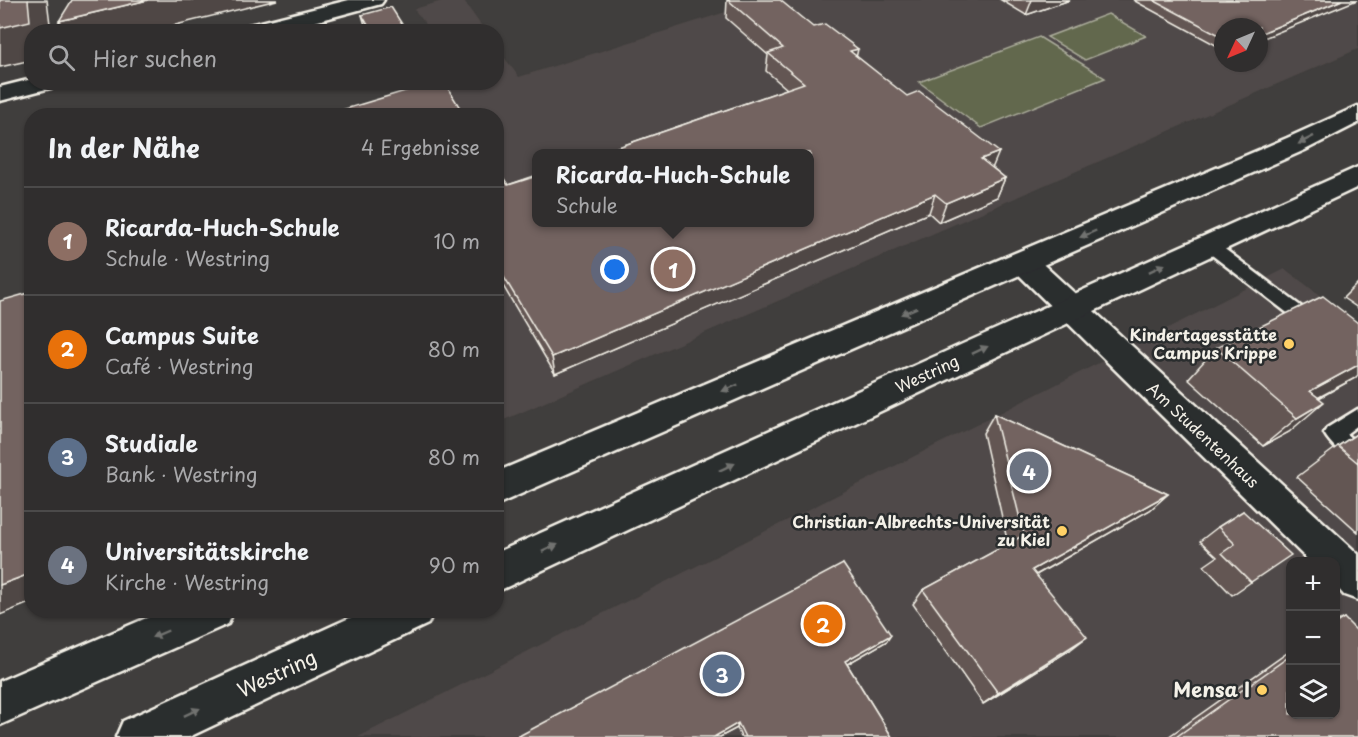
<!DOCTYPE html>
<html lang="de">
<head>
<meta charset="utf-8">
<style>
	:root { --surface:#302e2e; --page:#3c3a3a; --text:#f1f3f6; --muted:#a8a8aa; --line:#4b4a4a; --accent:#ffd166 }
	body { margin:0; font-family:"Playpen Sans",sans-serif; background:var(--page); color:var(--text) }
	.controls { position:absolute; right:18px; bottom:18px; display:grid; overflow:hidden; border-radius:12px; box-shadow:0 2px 4px #0004 }
	.controls button { width:54px; height:54px; display:grid; place-items:center; padding:0; border:0; border-bottom:2px solid var(--line); background:var(--surface); color:var(--text); font:30px sans-serif }
	.compass { position:absolute; left:1214px; top:18px; width:54px; height:54px; border-radius:50%; background:var(--surface); box-shadow:0 2px 4px #0004; rotate:226deg }
	.you { position:absolute; left:615px; top:270px; width:21px; height:21px; margin:-15px; border:4px solid #fff; border-radius:50%; background:#1a73e8; box-shadow:0 0 0 9px #1a73e833 }
	.badge { display:grid; place-items:center; width:39px; height:39px; border-radius:50%; background:var(--accent); color:#fff; font-size:20px; font-weight:700 }
	.pin { position:absolute; translate:-50% -50%; border:3px solid #fff; box-shadow:0 2px 6px #0006 }
	.popup { position:absolute; left:532px; top:149px; width:282px; height:78px; box-sizing:border-box; display:grid; place-content:center; border-radius:12px; background:var(--surface); filter:drop-shadow(0 2px 4px #0005); font-size:20px; white-space:nowrap; color:var(--muted) }
	.popup b { font-size:22px; color:var(--text) }
	.popup::after { content:''; position:absolute; left:50%; top:100%; margin-left:-12px; border:12px solid transparent; border-top-color:var(--surface) }
	.list { margin:0; padding:0; list-style:none }
	h2 { display:flex; justify-content:space-between; align-items:center; height:78px; margin:0; padding:0 24px; font-size:26px }
	h2 small { font-size:20px; font-weight:400; color:var(--muted) }
	.list li { display:grid; grid-template-columns:39px 1fr auto; gap:18px; align-items:center; box-sizing:border-box; height:108px; padding:0 24px; border-top:2px solid var(--line) }
	.list b { display:block; font-size:22px; white-space:nowrap }
	.list p { margin:0; font-size:20px; white-space:nowrap; color:var(--muted) }
	.list em { font-size:20px; font-style:normal; color:var(--muted) }
	.icon { flex:none; width:33px; height:33px; fill:none; stroke:currentColor; stroke-width:2; stroke-linecap:round; stroke-linejoin:round }
	.map { position:relative; flex:none; width:1358px; height:737px; overflow:hidden }
	.search { position:absolute; background:var(--surface); box-shadow:0 2px 4px #0004; left:24px; top:24px; width:480px; height:66px; display:flex; align-items:center; gap:15px; box-sizing:border-box; padding:0 21px; border-radius:24px; color:var(--muted); font-size:22px }
	.panel { position:absolute; background:var(--surface); box-shadow:0 2px 4px #0004; left:24px; top:108px; width:480px; height:510px; border-radius:24px }
	.map>svg:first-child { display:block }
	.built { fill:#4f4948; fill-rule:evenodd }
	.green { fill:#62684e; stroke:#abac9b; stroke-width:1.5 }
	.lines { fill:none; stroke-linecap:round; stroke-linejoin:round }
	.lane-casing { stroke:#f4f1e8; stroke-width:5 }
	.street-casing { stroke:#f4f1e8; stroke-width:5 }
	.secondary-casing { stroke:#f4f1e8; stroke-width:5 }
	.lane { fill:#2a2d2e; fill-rule:evenodd }
	.street { fill:#2a2d2e; fill-rule:evenodd }
	.secondary { fill:#2a2d2e; fill-rule:evenodd }
	.wall { fill:#635653; stroke:#f4f1e8; stroke-width:1.5 }
	.shaded-wall { fill:#504644; stroke:#f4f1e8; stroke-width:1.5 }
	.building { fill:#736461; stroke:#f4f1e8; stroke-width:1.5 }
	.oneway { fill:#71726f }
	.poi-dot { fill:#ffd166; stroke:#2a2d2e; stroke-width:2 }
	.labels { text-anchor:middle; stroke-width:5; stroke-linejoin:round; paint-order:stroke }
	.poi-label { font-size:16px; font-weight:bold; fill:#f4f1e8; stroke:#2a2d2e; text-anchor:end }
	.street-label { font-size:16px; fill:#f4f1e8; stroke:#2a2d2e }
	.near-street-label { font-size:20px; fill:#f4f1e8; stroke:#2a2d2e }
	.near-poi-label { font-size:20px; font-weight:bold; fill:#f4f1e8; stroke:#2a2d2e; text-anchor:end }
</style>
</head>
<body>
<div class="map">
<svg width="1358" height="737" viewBox="0 0 1358 737">
	<rect width="100%" height="100%" fill="#403e3d"/>
	<filter id="ink" filterUnits="userSpaceOnUse"><feTurbulence type="fractalNoise" baseFrequency=".0167" numOctaves="2"/><feDisplacementMap in="SourceGraphic" scale="12" xChannelSelector="R" yChannelSelector="G"/><feConvolveMatrix kernelMatrix="1 2 1 2 8 2 1 2 1" color-interpolation-filters="sRGB"/></filter>
	<g filter="url(#ink)">
		<g class="built">
			<path d="M446,0H463L485,31H431L414,9Z"/>
			<path d="M764,0H1358V49L497,423L496,116H337L456,83L496,82L497,48L519,77ZM1223,27H1259V63H1223ZM536,154H810V222H536Z"/>
			<path d="M1285,269L1358,324V737H358ZM1290,562H1336V714H1290Z"/>
		</g>
		<g class="green">
			<path d="M1108,14L1146,36L1085,60L1047,37Z"/>
			<path d="M1039,37L1105,78L981,128L919,82Z"/>
		</g>
		<g class="lines">
			<defs>
				<g id="lane">
					<path d="M1209,240L1214,241L1319,320L1321,324L1319,328H1307L1204,249L1202,245L1204,241Z"/>
					<path d="M1358,409V425L1346,434L1358,444V463C1346,459 1330,444 1324,433L1327,428Z"/>
				</g>
				<g id="street">
					<path d="M349,0H384L381,4L277,32H238L241,27Z"/>
					<path d="M32,79V82H57L54,87L0,101V87Z"/>
					<path d="M1023,251L1033,255L1358,554V600L1344,595L1336,586V562H1310L1013,269L1008,262L1013,255Z"/>
				</g>
				<g id="secondary">
					<path d="M1358,106V123L1305,150L496,505V472L1287,138Z"/>
					<path d="M1358,167V187L496,592V553Z"/>
					<path d="M165,610H234L228,624L0,725V681Z"/>
					<path d="M367,610H434L428,624L189,737H116L123,721Z"/>
				</g>
			</defs>
			<use href="#lane" class="lane-casing"/>
			<use href="#street" class="street-casing"/>
			<use href="#secondary" class="secondary-casing"/>
			<use href="#lane" class="lane"/>
			<use href="#street" class="street"/>
			<use href="#secondary" class="secondary"/>
		</g>
		<g class="wall">
			<path d="M727,0L813,27L856,56L1005,178L997,197L939,222L929,213L555,374L496,274V167L508,185L787,89L766,71L768,55L726,18Z"/>
			<path d="M1001,0H1070L1026,15Z"/>
			<path d="M1133,0H1357L1223,27V49Z"/>
			<path d="M362,15L407,32H367Z"/>
			<path d="M1358,283V308L1343,298Z"/>
			<path d="M1216,348L1355,378L1319,398L1289,432L1263,446L1188,379Z"/>
			<path d="M994,414L1168,494L1150,510L1036,575L1070,650L983,704L913,604L923,590L1008,544L983,433Z"/>
			<path d="M1358,433V532L1297,477L1338,446Z"/>
			<path d="M1243,511L1251,582L1232,595L1204,566L1217,557L1200,541L1218,527Z"/>
			<path d="M843,564L887,641L847,664L892,737H741L737,728L720,737Z"/>
			<path d="M1344,618L1358,737H1168L1290,651V714H1335V622Z"/>
		</g>
		<g class="shaded-wall">
			<path d="M28,0H47L51,32H32V60L0,67V28Z"/>
			<path d="M148,0H277L147,32H66L59,21Z"/>
			<path d="M1032,0H1070L1026,15Z"/>
			<path d="M1342,0H1357L1259,40V34Z"/>
			<path d="M858,49L854,67L850,51Z"/>
			<path d="M999,152L991,171L981,159Z"/>
			<path d="M1005,178L997,197L939,222L946,203Z"/>
			<path d="M935,194L929,213L555,374L552,357Z"/>
			<path d="M1358,365V375L1355,378L1291,412L1310,391Z"/>
			<path d="M1324,402L1289,432L1263,446L1297,418Z"/>
			<path d="M1168,494L1150,510L1018,585L1032,570Z"/>
			<path d="M32,573V602L0,615V585Z"/>
			<path d="M891,635L887,641L842,667L845,661Z"/>
			<path d="M1087,637L1070,650L983,704L998,693Z"/>
			<path d="M738,723L737,728L720,737H714Z"/>
		</g>
		<g class="building">
			<path d="M0,0H28L30,21L0,28Z"/>
			<path d="M72,0H148L59,21Z"/>
			<path d="M728,0H780L813,27L825,24L858,49L850,51L907,96L919,91L999,152L981,159L1005,178L946,203L935,194L552,357L496,264V167L508,185L537,176V222H810V153H601L804,83L768,53L783,48Z"/>
			<path d="M1153,0H1342L1259,34V27H1223V37Z"/>
			<path d="M391,7L407,32H372L362,15Z"/>
			<path d="M435,82H444L465,116H322Z"/>
			<path d="M32,292V573L0,585V301Z"/>
			<path d="M1323,296L1358,323V365L1310,391L1324,402L1297,418L1216,348Z"/>
			<path d="M994,414L1168,494L1032,570L1087,637L998,693L923,590L1024,535Z"/>
			<path d="M1358,433V463L1338,446Z"/>
			<path d="M1243,511L1291,555L1251,582L1222,553L1235,544L1218,527Z"/>
			<path d="M843,564L891,635L845,661L892,737H745L738,723L714,737H517Z"/>
			<path d="M1344,618L1358,632V737H1176L1290,656V714H1335V624Z"/>
		</g>
		<defs><path id="oneway-solid" d="M-6-.8H1V-3.2L6.5 0L1 3.2V.8H-6Z" transform="scale(1.5)"/></defs>
		<g class="oneway">
			<use href="#oneway-solid" transform="translate(1306 140) rotate(153)"/>
			<use href="#oneway-solid" transform="translate(1088 234) rotate(157)"/>
			<use href="#oneway-solid" transform="translate(1157 268) rotate(-25)"/>
			<use href="#oneway-solid" transform="translate(909 311) rotate(157)"/>
			<use href="#oneway-solid" transform="translate(980 350) rotate(-25)"/>
			<use href="#oneway-solid" transform="translate(730 388) rotate(157)"/>
			<use href="#oneway-solid" transform="translate(727 467) rotate(-25)"/>
			<use href="#oneway-solid" transform="translate(550 548) rotate(-25)"/>
			<use href="#oneway-solid" transform="translate(160 634) rotate(157)"/>
			<use href="#oneway-solid" transform="translate(192 712) rotate(-25)"/>
		</g>
	</g>
	<g class="poi-dot">
		<circle cx="1289" cy="344" r="6"/>
		<circle cx="1062" cy="531" r="6"/>
		<circle cx="1262" cy="690" r="6"/>
	</g>
	<g class="labels">
		<g class="poi-label">
			<text x="1277" y="341">Kindertagesstätte<tspan x="1277" dy="18">Campus Krippe</tspan></text>
			<text x="1050" y="528">Christian-Albrechts-Universität<tspan x="1050" dy="18">zu Kiel</tspan></text>
		</g>
		<g class="street-label">
			<text transform="translate(927 374) rotate(-25)" y="6">Westring</text>
			<text transform="translate(1203 435) rotate(43)" y="6">Am Studentenhaus</text>
		</g>
		<g class="near-street-label">
			<text transform="translate(277 674) rotate(-25)" y="7">Westring</text>
		</g>
		<g class="near-poi-label">
			<text x="1250" y="697">Mensa I</text>
		</g>
	</g>
</svg>
<div class="controls">
<button>+</button>
<button>−</button>
<button><svg class="icon" aria-label="layers" viewBox="0 0 24 24"><path d="M12 4l9 5-9 5-9-5zM3 14l9 5 9-5"/></svg></button>
</div>
<svg class="compass" viewBox="-18 -18 36 36"><path d="M0-13l5 13h-10z" fill="#e53935"/><path d="M0 13l5-13h-10z" fill="#a8a8aa"/></svg>
<div class="you"></div>
<div class="pin badge" style="left:673px;top:269px;background:#8d6e63">1</div>
<div class="popup"><b>Ricarda-Huch-Schule</b>Schule</div>
<div class="pin badge" style="left:823px;top:624px;background:#e8710a">2</div>
<div class="pin badge" style="left:722px;top:674px;background:#5c6f8a">3</div>
<div class="pin badge" style="left:1029px;top:471px;background:#6b7280">4</div>
<div class="search"><svg class="icon" aria-label="search" viewBox="0 0 24 24"><circle cx="10" cy="10" r="6"/><path d="M15 15l6 6"/></svg>Hier suchen</div>
<section class="panel">
<h2>In der Nähe<small>4 Ergebnisse</small></h2>
<ul class="list">
<li><span class="badge" style="background:#8d6e63">1</span><div><b>Ricarda-Huch-Schule</b><p>Schule · Westring</p></div><em>10 m</em></li>
<li><span class="badge" style="background:#e8710a">2</span><div><b>Campus Suite</b><p>Café · Westring</p></div><em>80 m</em></li>
<li><span class="badge" style="background:#5c6f8a">3</span><div><b>Studiale</b><p>Bank · Westring</p></div><em>80 m</em></li>
<li><span class="badge" style="background:#6b7280">4</span><div><b>Universitätskirche</b><p>Kirche · Westring</p></div><em>90 m</em></li>
</ul>
</section>
</div>
</body>
</html>
